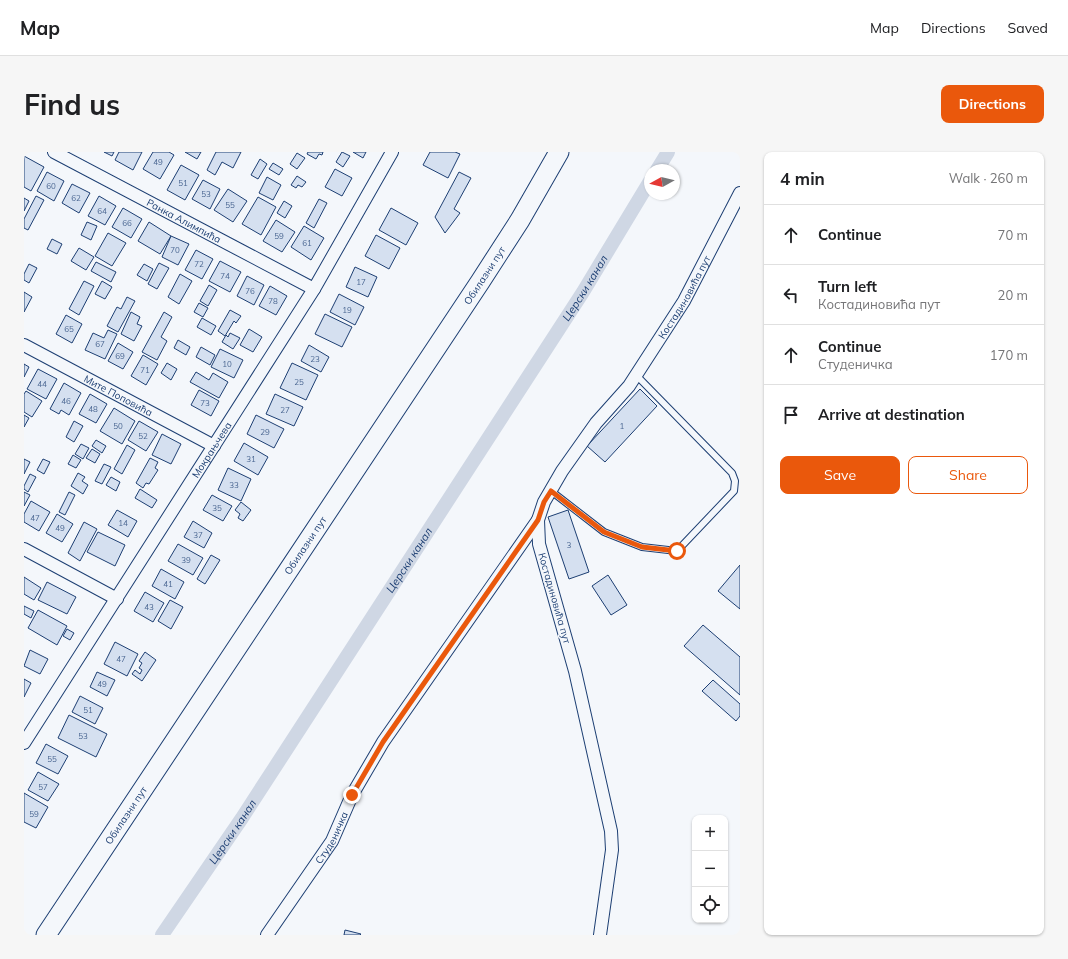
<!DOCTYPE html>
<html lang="en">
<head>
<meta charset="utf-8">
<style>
	:root { --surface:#fff; --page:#f6f6f6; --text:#202124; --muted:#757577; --line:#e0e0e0; --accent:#ea580c }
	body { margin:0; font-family:Mulish,sans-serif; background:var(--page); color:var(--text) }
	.controls { position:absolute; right:12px; bottom:12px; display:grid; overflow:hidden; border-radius:8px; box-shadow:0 1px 3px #0004 }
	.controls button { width:36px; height:36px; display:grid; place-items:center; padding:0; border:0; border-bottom:1px solid var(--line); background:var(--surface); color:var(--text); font:20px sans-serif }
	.compass { position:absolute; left:620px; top:12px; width:36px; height:36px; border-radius:50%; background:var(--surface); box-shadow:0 1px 3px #0004; rotate:262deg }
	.stop { position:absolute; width:12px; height:12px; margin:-9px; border:3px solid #ea580c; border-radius:50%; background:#fff }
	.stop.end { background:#ea580c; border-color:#fff; box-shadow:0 1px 4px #0008 }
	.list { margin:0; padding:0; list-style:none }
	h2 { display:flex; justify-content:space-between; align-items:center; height:52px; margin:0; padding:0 16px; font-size:17px }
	h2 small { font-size:13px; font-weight:400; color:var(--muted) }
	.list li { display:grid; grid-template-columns:26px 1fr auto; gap:12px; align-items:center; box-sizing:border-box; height:60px; padding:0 16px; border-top:1px solid var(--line) }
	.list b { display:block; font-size:15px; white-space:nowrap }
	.list p { margin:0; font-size:13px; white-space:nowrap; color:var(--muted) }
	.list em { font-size:13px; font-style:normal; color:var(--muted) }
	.actions { display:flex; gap:8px; padding:12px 16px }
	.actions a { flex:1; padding:9px 0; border:1px solid var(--accent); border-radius:8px; text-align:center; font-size:14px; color:var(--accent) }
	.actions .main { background:var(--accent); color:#fff }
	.icon { flex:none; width:22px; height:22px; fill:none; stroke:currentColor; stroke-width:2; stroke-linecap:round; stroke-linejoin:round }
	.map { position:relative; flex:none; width:716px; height:783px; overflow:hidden; border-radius:8px }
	header { display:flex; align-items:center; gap:24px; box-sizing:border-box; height:56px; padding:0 20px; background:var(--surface); border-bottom:1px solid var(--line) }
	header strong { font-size:19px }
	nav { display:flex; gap:22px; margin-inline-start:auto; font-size:14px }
	.intro { display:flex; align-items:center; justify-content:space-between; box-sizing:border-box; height:96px; padding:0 24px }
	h1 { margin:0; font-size:28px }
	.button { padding:10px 18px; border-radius:8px; background:var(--accent); color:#fff; font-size:14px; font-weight:700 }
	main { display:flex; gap:24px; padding:0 24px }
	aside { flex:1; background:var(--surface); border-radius:8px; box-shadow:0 1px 3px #0004 }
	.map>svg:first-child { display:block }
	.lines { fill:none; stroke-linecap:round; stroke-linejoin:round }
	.canal { stroke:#cfd7e4; stroke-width:14 }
	.building { fill:#d5e0f0; stroke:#1d3f73 }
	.service-casing { stroke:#1d3f73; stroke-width:8 }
	.minor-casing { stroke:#1d3f73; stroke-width:14 }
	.primary-casing { stroke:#1d3f73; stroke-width:21 }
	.service { stroke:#f4f7fb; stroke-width:6 }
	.minor { stroke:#f4f7fb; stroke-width:12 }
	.primary { stroke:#f4f7fb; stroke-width:19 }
	.route { stroke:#ea580c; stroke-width:5 }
	.labels { text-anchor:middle; stroke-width:3; stroke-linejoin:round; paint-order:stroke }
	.number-label { font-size:8px; fill:#4b6792 }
	.street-label { font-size:10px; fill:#1d3f73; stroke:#f4f7fb }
	.water-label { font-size:11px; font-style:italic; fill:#1d3f73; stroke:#f4f7fb }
</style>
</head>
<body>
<header>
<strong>Map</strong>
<nav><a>Map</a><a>Directions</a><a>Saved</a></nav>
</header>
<div class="intro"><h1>Find us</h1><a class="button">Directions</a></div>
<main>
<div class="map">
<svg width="716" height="783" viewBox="0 0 716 783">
	<rect width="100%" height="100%" fill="#f4f7fb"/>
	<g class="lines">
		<g class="canal">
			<path d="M633,18L644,0"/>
			<path id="s1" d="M138,783L218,666L559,140L626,29"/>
		</g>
	</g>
	<g class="building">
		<path d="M80,0H90L88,4Z"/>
		<path d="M95,0H118L109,18L91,8Z"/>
		<path d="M129,0H145L150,3L136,27L119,17Z"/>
		<path d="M161,0H177L173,7Z"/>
		<path d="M192,0H217L209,16L198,10L191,23L183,18Z"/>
		<path d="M284,0H299L298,3L295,2L292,7L283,2Z"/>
		<path d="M318,0L326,4L319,15L312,10Z"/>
		<path d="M329,0H342L339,6Z"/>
		<path d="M406,0H431L436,2L424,26L399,13Z"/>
		<path d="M273,1L281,6L273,17L266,12Z"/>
		<path d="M0,4L20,15L7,39L0,35Z"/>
		<path d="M236,7L243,12L234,27L227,23Z"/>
		<path d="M249,11L259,17L255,23L245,17Z"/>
		<path d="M157,13L175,23L161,48L143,38Z"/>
		<path d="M311,17L328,26L318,44L301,35Z"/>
		<path d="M23,20L40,29L30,49L13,39Z"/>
		<path d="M435,20L447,26L430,57L436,61L421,81L411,65Z"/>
		<path d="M273,24L282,30L278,35L274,33L272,36L267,33Z"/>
		<path d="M243,25L257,33L249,48L235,41Z"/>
		<path d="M179,28L196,37L186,57L168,47Z"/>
		<path d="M48,32L66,41L55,61L38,51Z"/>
		<path d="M204,37L223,49L209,70L190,58Z"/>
		<path d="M12,44L20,48L4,78L0,76V67Z"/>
		<path d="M75,44L92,54L81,73L64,64Z"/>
		<path d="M234,45L252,55L237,83L218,72Z"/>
		<path d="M0,46L5,49L0,59Z"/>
		<path d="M295,47L303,51L290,76L282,71Z"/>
		<path d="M260,49L268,54L261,66L253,61Z"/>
		<path d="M99,56L118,67L107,86L88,75Z"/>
		<path d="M367,56L394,71L382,93L355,78Z"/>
		<path d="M252,68L271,80L258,100L239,89Z"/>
		<path d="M63,70L73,74L67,88L57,83Z"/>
		<path d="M125,70L147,84L136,102L114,89Z"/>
		<path d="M280,74L300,86L287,108L267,95Z"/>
		<path d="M84,81L102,91L88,114L71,104Z"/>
		<path d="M352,83L376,96L365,117L341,104Z"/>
		<path d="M147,84L165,92L154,113L138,105Z"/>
		<path d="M28,87L38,92L33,102L23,97Z"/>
		<path d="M55,96L70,105L62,118L47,109Z"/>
		<path d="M172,98L189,107L178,127L161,118Z"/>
		<path d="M196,109L217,120L206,140L185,129Z"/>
		<path d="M72,110L92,120L87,130L67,119Z"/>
		<path d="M135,111L145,116L133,137L124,132Z"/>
		<path d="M5,112L13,116L5,131L0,128V122Z"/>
		<path d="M120,112L129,117L123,129L113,123Z"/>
		<path d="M331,115L353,125L344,145L322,135Z"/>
		<path d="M156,122L168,129L155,152L144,145Z"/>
		<path d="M223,124L240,133L230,153L213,144Z"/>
		<path d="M60,129L70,134L55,163L45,157Z"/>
		<path d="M78,129L88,135L81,147L71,142Z"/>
		<path d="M185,133L193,138L184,154L176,149Z"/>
		<path d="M246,134L263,144L252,163L235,154Z"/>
		<path d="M0,140L8,145L0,160Z"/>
		<path d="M315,142L340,155L331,173L306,160Z"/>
		<path d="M103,145L111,149L94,180L83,174L93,155L97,157Z"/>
		<path d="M175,151L184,156L179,165L170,160Z"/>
		<path d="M206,158L217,164L212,171L210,169L201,184L194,179Z"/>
		<path d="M107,160L116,165L113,172L118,174L110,189L97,182Z"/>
		<path d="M140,160L148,165L137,185L143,189L133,208L118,200Z"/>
		<path d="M301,162L328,175L318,195L291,182Z"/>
		<path d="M42,163L58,172L48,191L32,182Z"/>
		<path d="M178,166L192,174L187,183L173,175Z"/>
		<path d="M225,177L238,185L229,200L216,193Z"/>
		<path d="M84,178L93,182L81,207L61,198L69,181L80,186Z"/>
		<path d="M206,181L216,186L209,197L198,190L202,183L204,185Z"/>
		<path d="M154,188L166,195L162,203L150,196Z"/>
		<path d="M94,191L109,200L99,217L84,209Z"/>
		<path d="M285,193L305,205L297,220L277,209Z"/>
		<path d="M177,195L191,203L186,213L172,205Z"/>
		<path d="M196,197L219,208L210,226L187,215Z"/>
		<path d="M119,203L134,212L122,233L107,224Z"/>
		<path d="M143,211L153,217L147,228L137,221Z"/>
		<path d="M268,211L294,223L282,248L256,236Z"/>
		<path d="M0,212L5,215L0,225Z"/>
		<path d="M14,217L33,227L22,247L3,237Z"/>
		<path d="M172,220L185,228L189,221L204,230L195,246L166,230Z"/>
		<path d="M40,231L57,241L45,263L37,258L35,262L26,257Z"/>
		<path d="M616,237L633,254L581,310L563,294Z"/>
		<path d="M175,238L195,249L187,264L167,253Z"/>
		<path d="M2,239L18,249L8,265L0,260V242Z"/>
		<path d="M66,242L83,252L72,271L55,262Z"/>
		<path d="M251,242L279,255L270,274L242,262Z"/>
		<path d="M90,256L111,269L98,292L76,279Z"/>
		<path d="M0,263L5,266L0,275Z"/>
		<path d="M232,263L260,277L250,296L223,282Z"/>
		<path d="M50,269L59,274L50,290L42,285Z"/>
		<path d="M115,269L134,280L122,299L104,288Z"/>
		<path d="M138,282L157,292L147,312L128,303Z"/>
		<path d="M72,288L82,294L78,301L68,294Z"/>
		<path d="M220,291L244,305L234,323L210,309Z"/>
		<path d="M57,292L65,296L59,307L51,302Z"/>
		<path d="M103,293L111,298L98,322L90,317Z"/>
		<path d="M68,297L76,302L71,311L62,306Z"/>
		<path d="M49,303L57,308L52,316L44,312Z"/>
		<path d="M126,306L134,310L131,316L134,318L125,332L122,331L119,336L112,331Z"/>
		<path d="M0,307L6,310L0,322Z"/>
		<path d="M19,307L26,310L20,322L13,318Z"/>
		<path d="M80,312L87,315L78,332L71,329Z"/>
		<path d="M204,316L227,327L217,349L194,338Z"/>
		<path d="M54,321L61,325L58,329L64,333L59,342L47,334Z"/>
		<path d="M6,322L12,325L4,340L0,337V334Z"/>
		<path d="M87,325L96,330L92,339L82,333Z"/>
		<path d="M116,337L133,348L128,356L111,346Z"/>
		<path d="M0,340L6,343L0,354Z"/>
		<path d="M45,340L51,343L41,363L35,360Z"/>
		<path d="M188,343L208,354L199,369L179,358Z"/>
		<path d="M7,349L26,360L15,379L0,370V362Z"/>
		<path d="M217,350L227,358L219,369L214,366L216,362L211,358Z"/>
		<path d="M93,358L113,369L104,385L84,373Z"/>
		<path d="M544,358L565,420L545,427L524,365Z"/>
		<path d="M33,362L49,372L38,390L22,381Z"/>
		<path d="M169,369L188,381L180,396L160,385Z"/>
		<path d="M60,370L73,377L56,409L44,401Z"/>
		<path d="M74,380L101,393L91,414L63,400Z"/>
		<path d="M154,392L179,406L169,423L144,409Z"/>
		<path d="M187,403L196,408L181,432L173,427Z"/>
		<path d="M716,413V457L694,439Z"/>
		<path d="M137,417L160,430L151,447L128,434Z"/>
		<path d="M584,423L603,453L587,463L568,434Z"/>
		<path d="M0,425L17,436L10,448L0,442Z"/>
		<path d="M23,430L52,445L43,462L14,448Z"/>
		<path d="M121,440L140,451L129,470L110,459Z"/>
		<path d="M146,448L159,455L147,477L134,469Z"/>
		<path d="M0,454L10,459L7,466L0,462Z"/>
		<path d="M14,458L43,474L33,493L4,476Z"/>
		<path d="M679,473L716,505V543L660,494Z"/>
		<path d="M43,477L50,481L46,488L39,484Z"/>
		<path d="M91,490L114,502L103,524L80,512Z"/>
		<path d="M6,498L24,507L16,522L0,514Z"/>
		<path d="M121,500L132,508L118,529L108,522L111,518L116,522L118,518L115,516L118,511L115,509Z"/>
		<path d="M73,520L91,528L83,544L66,535Z"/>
		<path d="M0,527L7,531L0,545Z"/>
		<path d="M689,528L716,552V564L712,569L678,539Z"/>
		<path d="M56,544L79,556L71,572L48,560Z"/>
		<path d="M45,563L83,582L72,605L34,586Z"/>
		<path d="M22,592L44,604L34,622L12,611Z"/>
		<path d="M14,620L35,632L24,649L4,638Z"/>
		<path d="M0,641L24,655L12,676L0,670Z"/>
		<path d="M321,778L337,782L336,783H320Z"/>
	</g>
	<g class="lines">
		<defs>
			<path id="service" d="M527,339L580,380L618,395L653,399L710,339L711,329L708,321L612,223"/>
			<g id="minor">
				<path id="s2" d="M30,0L290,137"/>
				<path id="s3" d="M0,193L190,294"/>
				<path d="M0,397L93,447"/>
				<path id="s4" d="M0,591L290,137L368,0"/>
				<path id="s5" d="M243,783L308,689L328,643L359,590L514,368"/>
				<path id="s6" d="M576,783L588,698L587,679L551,519L515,392L514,368L520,350L538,319L572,271L605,234L660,149L716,41"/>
			</g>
			<g id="primary">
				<path id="s7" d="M22,783L456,130L496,68L535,0"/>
			</g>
		</defs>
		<use href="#service" class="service-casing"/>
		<use href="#minor" class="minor-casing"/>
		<use href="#primary" class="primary-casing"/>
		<use href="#service" class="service"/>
		<use href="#minor" class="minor"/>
		<use href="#primary" class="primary"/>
	</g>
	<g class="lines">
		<path class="route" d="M328,643L359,590L514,368L520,350L527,339L580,380L618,395L653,399"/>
	</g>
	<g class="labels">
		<g class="number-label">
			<text x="134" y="13">49</text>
			<text x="159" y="34">51</text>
			<text x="27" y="37">60</text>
			<text x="182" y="45">53</text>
			<text x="52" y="49">62</text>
			<text x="206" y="56">55</text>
			<text x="78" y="62">64</text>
			<text x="103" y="74">66</text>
			<text x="255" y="87">59</text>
			<text x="283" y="94">61</text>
			<text x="151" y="101">70</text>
			<text x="175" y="115">72</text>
			<text x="201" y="127">74</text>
			<text x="337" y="133">17</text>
			<text x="226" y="142">76</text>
			<text x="249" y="152">78</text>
			<text x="323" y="161">19</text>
			<text x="45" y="180">65</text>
			<text x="76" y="195">67</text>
			<text x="96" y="207">69</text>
			<text x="291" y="210">23</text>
			<text x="203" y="215">10</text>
			<text x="121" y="221">71</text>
			<text x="275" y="233">25</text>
			<text x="18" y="235">44</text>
			<text x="42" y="252">46</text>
			<text x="181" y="254">73</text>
			<text x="69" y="260">48</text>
			<text x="261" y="261">27</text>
			<text x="94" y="277">50</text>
			<text x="598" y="277">1</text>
			<text x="241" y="283">29</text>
			<text x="119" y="287">52</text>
			<text x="227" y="310">31</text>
			<text x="210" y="336">33</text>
			<text x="193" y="359">35</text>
			<text x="11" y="369">47</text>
			<text x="99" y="374">14</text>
			<text x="36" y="379">49</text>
			<text x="174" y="386">37</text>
			<text x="545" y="396">3</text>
			<text x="162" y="411">39</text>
			<text x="144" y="435">41</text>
			<text x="125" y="458">43</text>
			<text x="97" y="510">47</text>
			<text x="78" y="535">49</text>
			<text x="64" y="561">51</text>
			<text x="59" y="587">53</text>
			<text x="28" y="610">55</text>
			<text x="19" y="638">57</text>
			<text x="10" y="665">59</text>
		</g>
		<g class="street-label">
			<text dy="4" stroke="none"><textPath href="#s2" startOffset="147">Ранка Алимпића</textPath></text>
			<text dy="4" stroke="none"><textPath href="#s7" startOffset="792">Обилазни пут</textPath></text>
			<text dy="4" stroke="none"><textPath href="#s6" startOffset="693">Костадиновића пут</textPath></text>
			<text dy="4" stroke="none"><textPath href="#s3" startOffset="107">Мите Поповића</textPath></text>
			<text dy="4" stroke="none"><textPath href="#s4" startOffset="348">Мокрањчева</textPath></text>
			<text dy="4" stroke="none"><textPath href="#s7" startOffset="468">Обилазни пут</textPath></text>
			<text transform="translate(531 446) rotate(74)" y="4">Костадиновића пут</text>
			<text dy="4" stroke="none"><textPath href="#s7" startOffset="144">Обилазни пут</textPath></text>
			<text dy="4" stroke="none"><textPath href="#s5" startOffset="117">Студеничка</textPath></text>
		</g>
		<g class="water-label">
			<text dy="4" stroke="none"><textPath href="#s1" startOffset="773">Церски канал</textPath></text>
			<text dy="4" stroke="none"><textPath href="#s1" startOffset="449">Церски канал</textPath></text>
			<text dy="4" stroke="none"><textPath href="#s1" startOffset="125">Церски канал</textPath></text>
		</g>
	</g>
</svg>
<div class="controls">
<button>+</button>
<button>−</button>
<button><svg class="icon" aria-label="locate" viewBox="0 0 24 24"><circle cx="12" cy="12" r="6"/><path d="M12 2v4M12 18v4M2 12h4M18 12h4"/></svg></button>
</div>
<svg class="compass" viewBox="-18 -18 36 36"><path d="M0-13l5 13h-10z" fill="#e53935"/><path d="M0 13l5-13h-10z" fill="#757577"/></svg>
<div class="stop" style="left:653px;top:399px"></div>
<div class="stop end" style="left:328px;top:643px"></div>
</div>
<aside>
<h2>4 min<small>Walk · 260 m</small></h2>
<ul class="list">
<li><svg class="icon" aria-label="ahead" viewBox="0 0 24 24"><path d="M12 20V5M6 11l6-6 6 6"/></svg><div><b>Continue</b></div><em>70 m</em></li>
<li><svg class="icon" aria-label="left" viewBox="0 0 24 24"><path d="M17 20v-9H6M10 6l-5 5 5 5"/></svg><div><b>Turn left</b><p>Костадиновића пут</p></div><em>20 m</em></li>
<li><svg class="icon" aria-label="ahead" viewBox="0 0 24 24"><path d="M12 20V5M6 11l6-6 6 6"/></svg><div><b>Continue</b><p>Студеничка</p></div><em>170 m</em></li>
<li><svg class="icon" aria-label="arrive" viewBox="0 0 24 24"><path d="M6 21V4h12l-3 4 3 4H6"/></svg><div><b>Arrive at destination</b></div></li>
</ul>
<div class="actions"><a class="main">Save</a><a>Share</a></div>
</aside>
</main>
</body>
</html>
